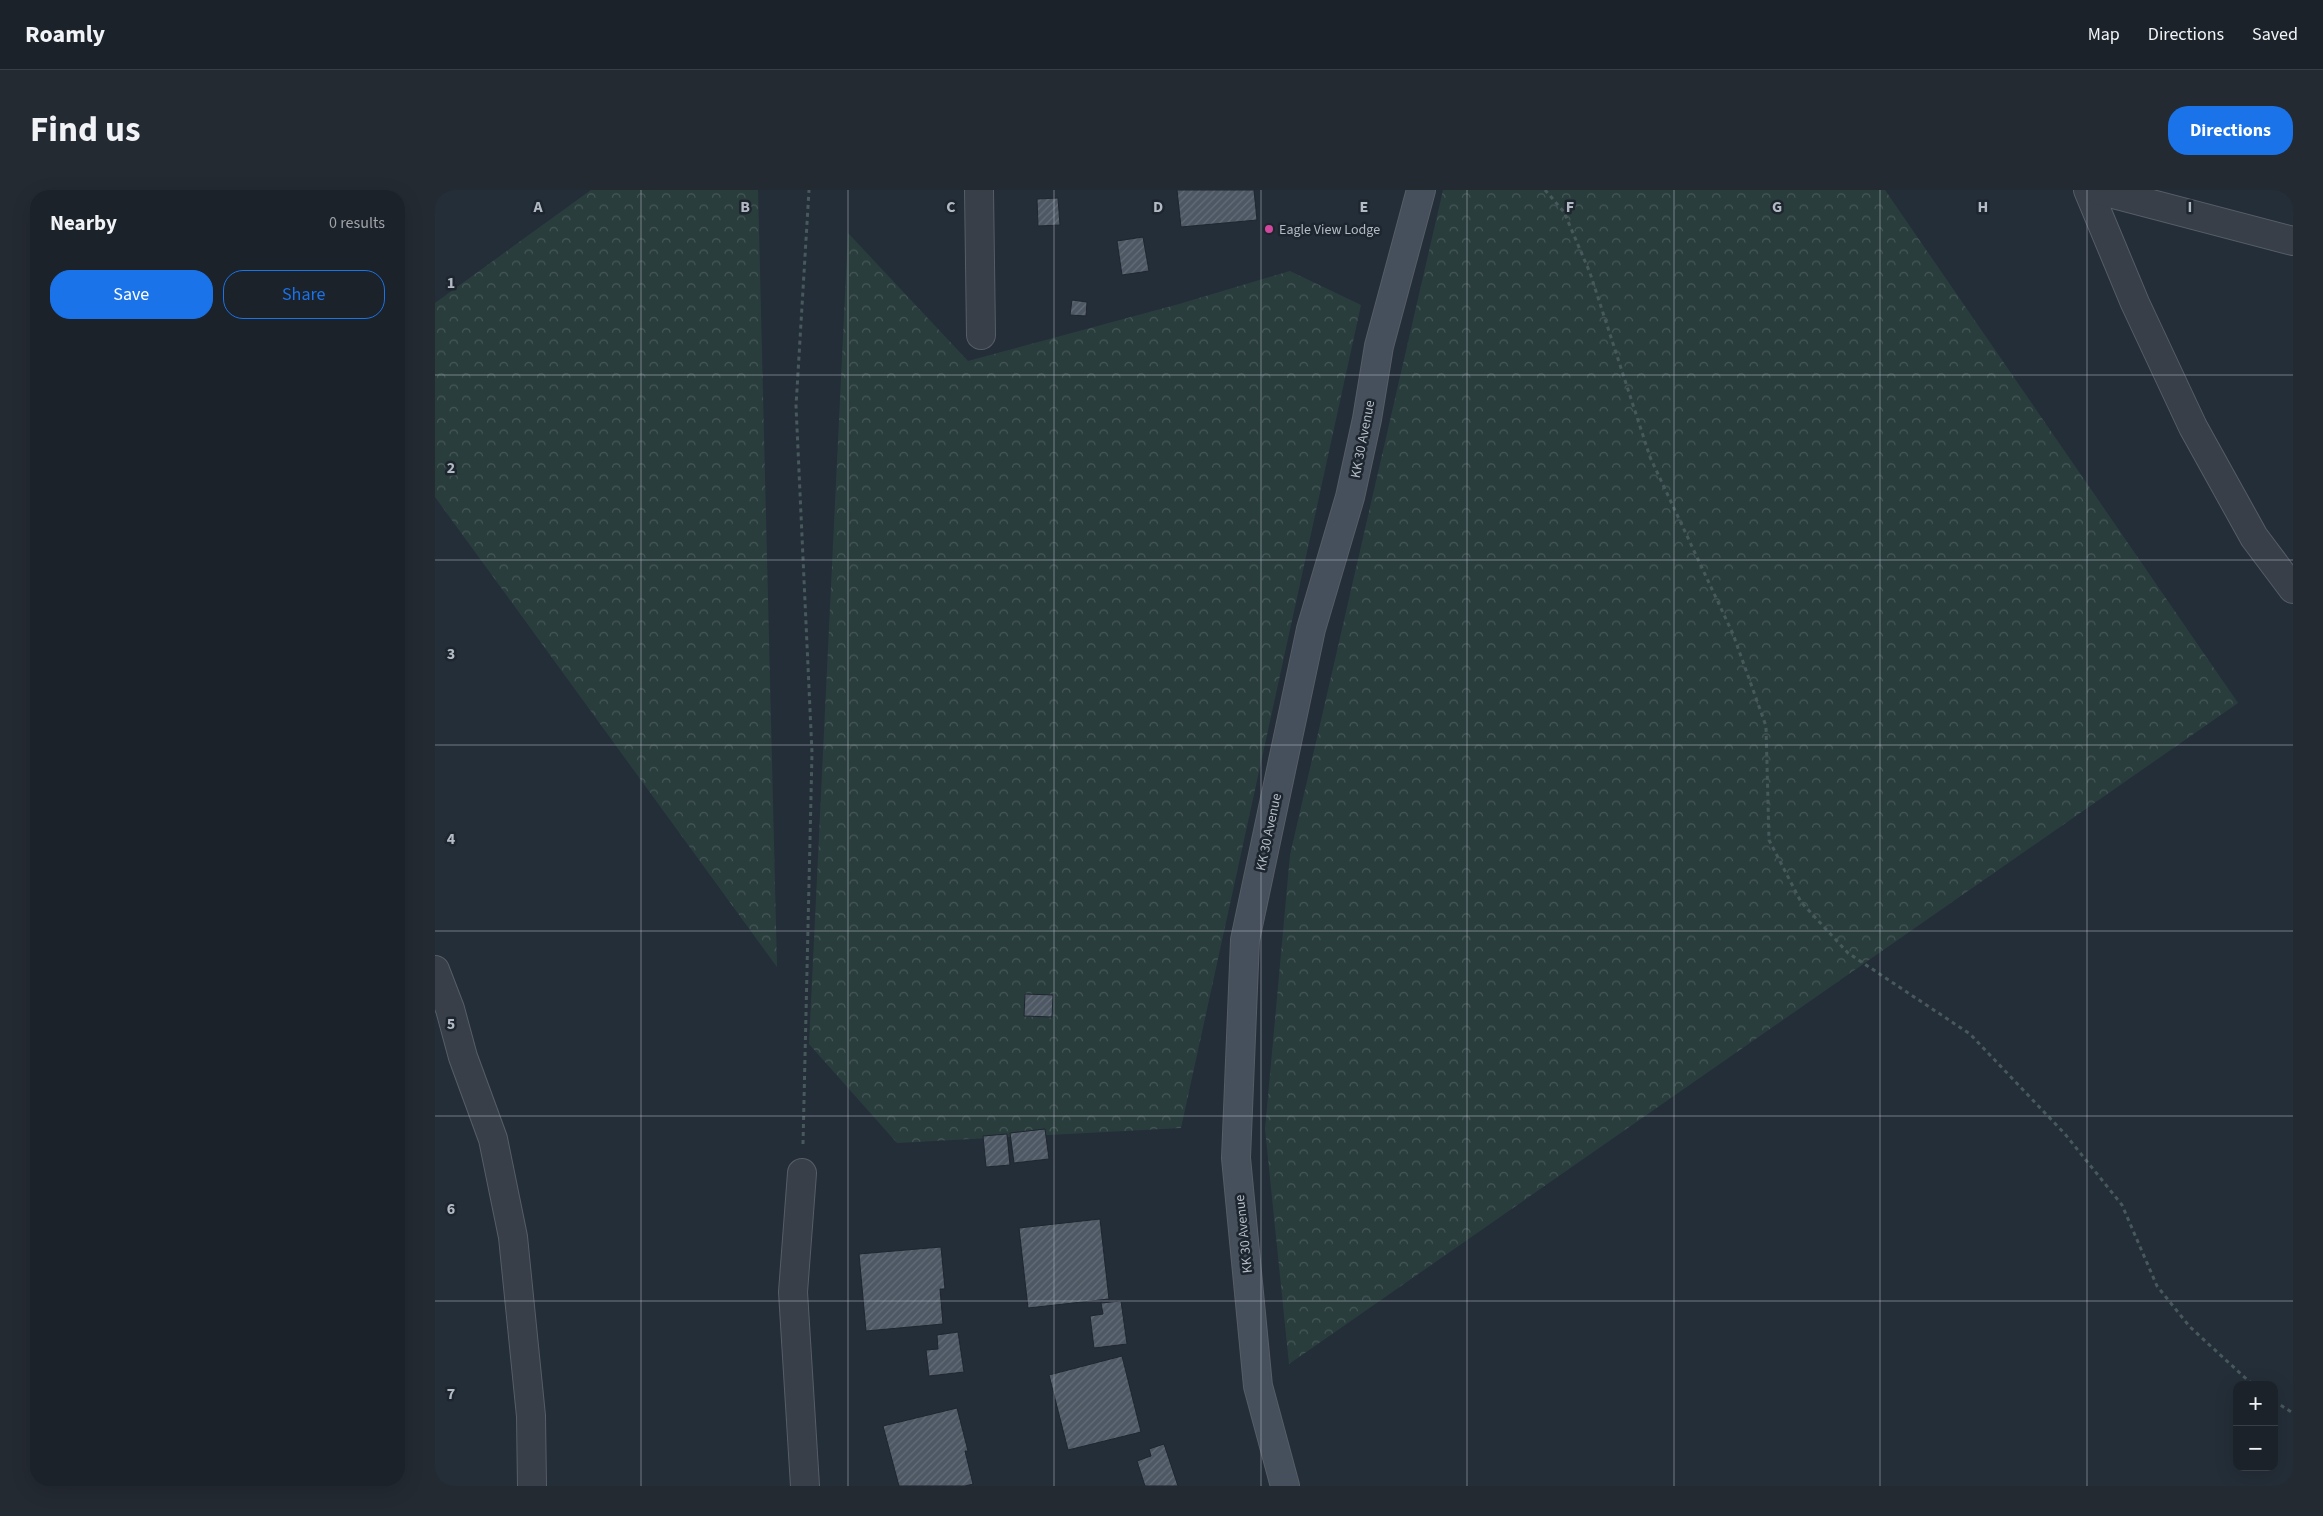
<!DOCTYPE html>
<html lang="en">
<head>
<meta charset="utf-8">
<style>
	:root { --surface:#1b222a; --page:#242a32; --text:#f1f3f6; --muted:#a0a4a8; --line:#393f47; --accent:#1a73e8 }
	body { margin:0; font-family:"Source Sans 3",sans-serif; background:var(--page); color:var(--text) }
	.controls { position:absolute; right:15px; bottom:15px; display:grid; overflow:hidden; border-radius:10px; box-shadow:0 5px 20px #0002 }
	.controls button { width:45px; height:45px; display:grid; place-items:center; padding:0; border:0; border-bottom:1px solid var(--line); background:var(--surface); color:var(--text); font:25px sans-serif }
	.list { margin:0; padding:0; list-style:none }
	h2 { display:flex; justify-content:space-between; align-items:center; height:65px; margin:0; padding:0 20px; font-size:21px }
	h2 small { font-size:16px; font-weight:400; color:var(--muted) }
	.actions { display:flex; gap:10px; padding:15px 20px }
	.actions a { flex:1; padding:11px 0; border:1px solid var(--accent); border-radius:20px; text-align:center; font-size:18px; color:var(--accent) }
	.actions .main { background:var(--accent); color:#fff }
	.map { position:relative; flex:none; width:1858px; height:1296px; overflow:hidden; border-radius:20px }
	header { display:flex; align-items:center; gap:30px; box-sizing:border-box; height:70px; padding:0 25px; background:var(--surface); border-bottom:1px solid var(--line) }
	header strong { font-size:24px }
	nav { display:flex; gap:28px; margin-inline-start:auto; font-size:18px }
	.intro { display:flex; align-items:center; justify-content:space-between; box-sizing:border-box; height:120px; padding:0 30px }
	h1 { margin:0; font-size:35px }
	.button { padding:12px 22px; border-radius:20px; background:var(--accent); color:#fff; font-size:18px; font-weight:700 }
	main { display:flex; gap:30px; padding:0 30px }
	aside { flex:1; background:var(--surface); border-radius:20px; box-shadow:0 5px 20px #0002 }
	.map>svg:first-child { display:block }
	.forest { fill:url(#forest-crowns) }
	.building { fill:url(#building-hatch); stroke:#1f2630 }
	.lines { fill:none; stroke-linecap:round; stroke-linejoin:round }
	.minor-casing { stroke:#565d67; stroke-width:30 }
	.tertiary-casing { stroke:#565d67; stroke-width:30 }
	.secondary-casing { stroke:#565d67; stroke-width:30 }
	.path { stroke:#48595b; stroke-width:3; stroke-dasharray:4 4; stroke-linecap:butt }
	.minor { stroke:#383f49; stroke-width:28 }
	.tertiary { stroke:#383f49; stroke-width:28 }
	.secondary { stroke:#464f5c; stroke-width:28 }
	.grid { fill:none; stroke:#b3bac5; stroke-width:1; stroke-opacity:0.55 }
	.hotel-dot { fill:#d1479c; stroke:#1d252e; stroke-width:2 }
	.labels { text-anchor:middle; stroke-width:5; stroke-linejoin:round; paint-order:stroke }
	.poi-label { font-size:14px; fill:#b3bac5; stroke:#1d252e; text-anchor:start }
	.street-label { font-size:14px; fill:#b3bac5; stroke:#1d252e }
	.grid-label { font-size:16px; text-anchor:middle; font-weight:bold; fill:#b3bac5; stroke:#1d252e; stroke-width:5; stroke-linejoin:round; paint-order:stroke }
</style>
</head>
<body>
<header>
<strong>Roamly</strong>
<nav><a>Map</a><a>Directions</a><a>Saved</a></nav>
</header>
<div class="intro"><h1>Find us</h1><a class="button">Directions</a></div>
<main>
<aside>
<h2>Nearby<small>0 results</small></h2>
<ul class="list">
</ul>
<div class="actions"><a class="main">Save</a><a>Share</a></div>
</aside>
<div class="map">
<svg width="1858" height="1296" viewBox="0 0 1858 1296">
	<defs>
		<pattern id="forest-crowns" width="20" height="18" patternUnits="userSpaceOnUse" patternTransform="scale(1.25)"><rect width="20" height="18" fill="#2a3d3d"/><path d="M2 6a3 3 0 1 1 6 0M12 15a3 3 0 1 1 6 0" fill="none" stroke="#465758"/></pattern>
		<pattern id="building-hatch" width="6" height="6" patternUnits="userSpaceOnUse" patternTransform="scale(1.25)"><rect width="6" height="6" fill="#4d5864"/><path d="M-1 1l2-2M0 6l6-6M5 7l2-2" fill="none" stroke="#646e79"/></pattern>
	</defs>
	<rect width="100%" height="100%" fill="#242e38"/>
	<g class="forest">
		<path d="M156,0H323L342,777L0,307V113Z"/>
		<path d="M1008,0H1450L1803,513L854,1174L830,939L855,665Z"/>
		<path d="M413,43L533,171L744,114L855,81L926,115L746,938L462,953L374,854Z"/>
	</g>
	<g class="building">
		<path d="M742,0H819L822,30L746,37Z"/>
		<path d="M623,8L625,35L603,36L602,9Z"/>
		<path d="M708,47L714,81L687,85L682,51Z"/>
		<path d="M637,110L652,112L651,126L635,125Z"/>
		<path d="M590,804L618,805L617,827L589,826Z"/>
		<path d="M610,939L614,969L579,973L575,943Z"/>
		<path d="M572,944L575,975L551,977L548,946Z"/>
		<path d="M665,1029L674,1109L593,1118L584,1038Z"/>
		<path d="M506,1057L510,1099H505L508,1134L431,1141L424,1064Z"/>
		<path d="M686,1111L692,1154L659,1158L655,1126L668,1124L666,1113Z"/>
		<path d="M523,1142L529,1182L494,1186L491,1160L503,1159L502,1145Z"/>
		<path d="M687,1166L706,1242L633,1260L614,1185Z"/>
		<path d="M522,1218L533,1261H530L538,1294L530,1296H464L448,1236Z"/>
		<path d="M729,1254L743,1296H710L702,1271L716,1266L714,1259Z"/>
	</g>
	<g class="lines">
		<defs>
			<g id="minor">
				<path d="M544,0L546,145"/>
				<path d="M1653,0L1700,113L1758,237L1819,347L1858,399"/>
				<path d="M0,780L15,819L28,867L58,949L78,1047L96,1226L97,1296"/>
				<path d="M367,983L358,1102L370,1296"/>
			</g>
			<path id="tertiary" d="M1663,0L1858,51"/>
			<path id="secondary" d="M850,1296L823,1196L801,968L810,750L876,439L915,307L932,229L944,156L986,0"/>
		</defs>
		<use href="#minor" class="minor-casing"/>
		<use href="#tertiary" class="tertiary-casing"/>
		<use href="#secondary" class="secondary-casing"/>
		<g class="path">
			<path d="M1110,0L1129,22L1155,83L1215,267L1298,444L1331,536L1334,650L1366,712L1413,763L1535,844L1630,944L1687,1015L1722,1096L1755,1137L1818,1195"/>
			<path d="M368,954L377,563L361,216L374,0"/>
			<path d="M1839,1211L1858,1223"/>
		</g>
		<use href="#minor" class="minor"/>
		<use href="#tertiary" class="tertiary"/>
		<use href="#secondary" class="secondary"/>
	</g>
	<path class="grid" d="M206,0V1296M413,0V1296M619,0V1296M826,0V1296M1032,0V1296M1239,0V1296M1445,0V1296M1652,0V1296M0,185H1858M0,370H1858M0,555H1858M0,741H1858M0,926H1858M0,1111H1858"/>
	<circle class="hotel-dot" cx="834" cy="39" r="5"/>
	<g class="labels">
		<g class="poi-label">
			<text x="844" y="44">Eagle View Lodge</text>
		</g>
		<g class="street-label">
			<text transform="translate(927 249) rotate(-79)" y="5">KK 30 Avenue</text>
			<text transform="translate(833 642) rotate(-78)" y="5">KK 30 Avenue</text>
			<text transform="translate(808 1044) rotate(-96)" y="5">KK 30 Avenue</text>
		</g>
	</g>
	<g class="grid-label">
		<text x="103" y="22">A</text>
		<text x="310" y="22">B</text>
		<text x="516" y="22">C</text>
		<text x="723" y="22">D</text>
		<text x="929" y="22">E</text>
		<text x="1135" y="22">F</text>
		<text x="1342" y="22">G</text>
		<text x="1548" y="22">H</text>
		<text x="1755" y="22">I</text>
		<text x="16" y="98">1</text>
		<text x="16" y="283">2</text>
		<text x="16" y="469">3</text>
		<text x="16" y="654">4</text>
		<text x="16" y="839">5</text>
		<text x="16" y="1024">6</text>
		<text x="16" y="1209">7</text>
	</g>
</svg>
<div class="controls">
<button>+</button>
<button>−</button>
</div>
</div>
</main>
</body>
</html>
